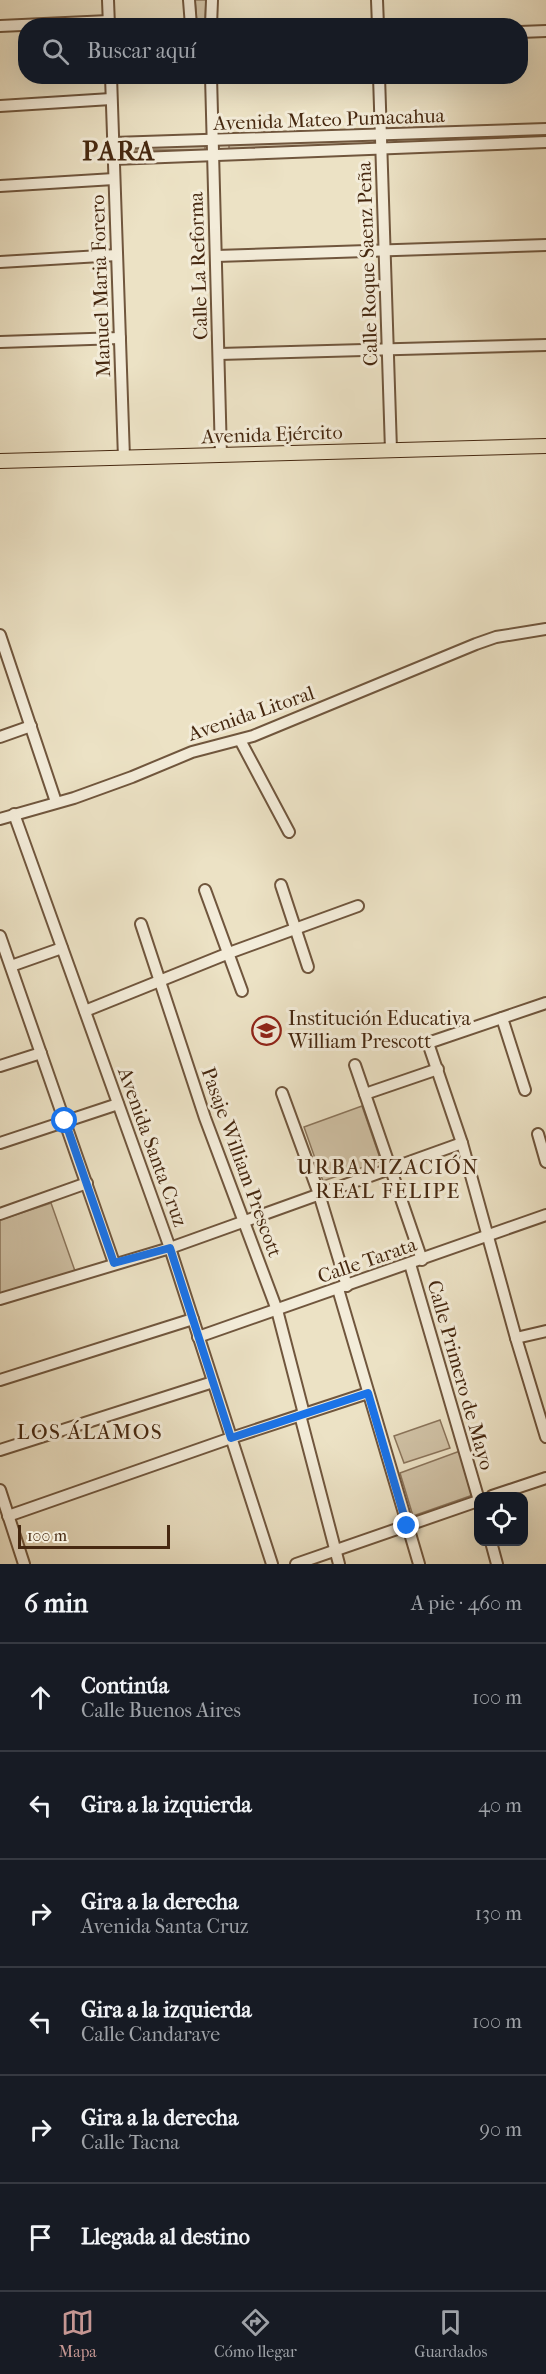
<!DOCTYPE html>
<html lang="es">
<head>
<meta charset="utf-8">
<style>
	:root { --surface:#171b24; --page:#20242c; --text:#f1f3f6; --muted:#9ea1a6; --line:#363941; --accent:#c59692 }
	body { margin:0; font-family:"IM FELL French Canon",serif; background:var(--page); color:var(--text) }
	.controls { position:absolute; right:18px; bottom:18px; display:grid; overflow:hidden; border-radius:12px; box-shadow:0 6px 24px #0002 }
	.controls button { width:54px; height:54px; display:grid; place-items:center; padding:0; border:0; border-bottom:2px solid var(--line); background:var(--surface); color:var(--text); font:30px sans-serif }
	.scale { position:absolute; left:18px; bottom:15px; width:152px; box-sizing:border-box; padding-left:6px; border:3px solid #462810; border-top:0; font-size:16px; line-height:21px; white-space:nowrap; color:#462810; -webkit-text-stroke:4px #f3ecd9; paint-order:stroke }
	.stop { position:absolute; width:18px; height:18px; margin:-14px; border:4px solid #1a73e8; border-radius:50%; background:#fff }
	.stop.end { background:#1a73e8; border-color:#fff; box-shadow:0 2px 6px #0008 }
	.list { margin:0; padding:0; list-style:none }
	h2 { display:flex; justify-content:space-between; align-items:center; height:78px; margin:0; padding:0 24px; font-size:26px }
	h2 small { font-size:20px; font-weight:400; color:var(--muted) }
	.list li { display:grid; grid-template-columns:39px 1fr auto; gap:18px; align-items:center; box-sizing:border-box; height:108px; padding:0 24px; border-top:2px solid var(--line) }
	.list b { display:block; font-size:22px; white-space:nowrap }
	.list p { margin:0; font-size:20px; white-space:nowrap; color:var(--muted) }
	.list em { font-size:20px; font-style:normal; color:var(--muted) }
	.icon { flex:none; width:33px; height:33px; fill:none; stroke:currentColor; stroke-width:2; stroke-linecap:round; stroke-linejoin:round }
	.map { position:relative; flex:none; width:546px; height:1564px; overflow:hidden }
	.search { position:absolute; background:var(--surface); box-shadow:0 6px 24px #0002; left:18px; right:18px; top:18px; height:66px; display:flex; align-items:center; gap:15px; box-sizing:border-box; padding:0 21px; border-radius:24px; color:var(--muted); font-size:22px }
	.sheet { height:726px; background:var(--surface) }
	nav { display:flex; justify-content:space-around; align-items:center; box-sizing:border-box; height:84px; border-top:2px solid var(--line); background:var(--surface); font-size:16px; color:var(--muted) }
	nav a { display:grid; justify-items:center; gap:3px }
	nav .on { color:var(--accent) }
	.map>svg:first-child { display:block }
	.green { fill:#d0c2a6; stroke:#8b755b; stroke-width:1.5 }
	.lines { fill:none; stroke-linecap:round; stroke-linejoin:round }
	.minor-casing { stroke:#70563d; stroke-width:14 }
	.major-casing { stroke:#462810; stroke-width:16 }
	.minor { stroke:#f3ecd9; stroke-width:10 }
	.major { stroke:#ece2c5; stroke-width:14 }
	.route { stroke:#1a73e8; stroke-width:8 }
	.labels { text-anchor:middle; stroke-width:6; stroke-linejoin:round; paint-order:stroke }
	.street-label { font-size:20px; fill:#462810; stroke:#f3ecd9 }
	.poi-label { font-size:20px; fill:#462810; stroke:#f3ecd9; text-anchor:start }
	.neighbourhood-label { font-size:21px; letter-spacing:1.5px; fill:#462810; stroke:#f3ecd9 }
	.district-label { font-size:26px; font-weight:bold; letter-spacing:1.5px; fill:#462810; stroke:#f3ecd9 }
</style>
</head>
<body>
<div class="map">
<svg width="546" height="1564" viewBox="0 0 546 1564">
	<rect width="100%" height="100%" fill="#ece2c5"/>
	<filter id="stains"><feTurbulence type="fractalNoise" baseFrequency=".00333" numOctaves="4"/><feColorMatrix values="0 0 0 0 .2 0 0 0 0 .09 0 0 0 0 .02 0 0 0 .5 -.17"/></filter>
	<radialGradient id="worn" r=".72"><stop offset=".6" stop-color="#630" stop-opacity="0"/><stop offset="1" stop-color="#630" stop-opacity=".3"/></radialGradient>
	<g class="green">
		<path d="M195,0H206L205,25H197Z"/>
		<path d="M541,131V137L397,144L396,139Z"/>
		<path d="M374,139V144L229,150V144Z"/>
		<path d="M205,144V150H127V145Z"/>
		<path d="M362,1106L381,1161L323,1181L304,1127Z"/>
		<path d="M51,1203L75,1271L0,1295V1220Z"/>
		<path d="M440,1420L450,1448L404,1463L394,1436Z"/>
		<path d="M460,1451L473,1495L413,1516L400,1473Z"/>
	</g>
	<g class="lines">
		<defs>
			<g id="minor">
				<path d="M108,0L109,26"/>
				<path d="M189,0L191,26"/>
				<path d="M377,0L378,26"/>
				<path d="M0,26L109,21"/>
				<path d="M211,26L212,0"/>
				<path d="M520,32L546,31"/>
				<path d="M111,76L124,458"/>
				<path d="M211,76L221,455"/>
				<path d="M379,76L391,450"/>
				<path d="M0,106L111,99"/>
				<path d="M113,143L546,129"/>
				<path d="M113,159L546,142"/>
				<path d="M0,186L114,179"/>
				<path d="M216,256L546,245"/>
				<path d="M0,262L117,255"/>
				<path d="M0,342L120,338"/>
				<path d="M219,354L546,345"/>
				<path d="M0,635L56,802"/>
				<path d="M0,737L31,726"/>
				<path d="M240,740L289,832"/>
				<path d="M14,814L170,1248L272,1564"/>
				<path d="M0,819L74,798L132,777L192,752L253,736L476,644L496,637L546,629"/>
				<path d="M281,885L308,967"/>
				<path d="M205,890L242,991"/>
				<path d="M141,924L205,1118L277,1310L304,1414"/>
				<path d="M0,936L114,1263"/>
				<path d="M11,966L62,948"/>
				<path d="M546,1003L428,1043L462,1143L516,1338L546,1437"/>
				<path d="M85,1011L229,953L358,906"/>
				<path d="M502,1018L525,1090"/>
				<path d="M355,1065L422,1260"/>
				<path d="M0,1066L41,1053"/>
				<path d="M282,1093L319,1194L347,1286"/>
				<path d="M365,1094L438,1069"/>
				<path d="M538,1134L546,1162"/>
				<path d="M0,1143L118,1104"/>
				<path d="M0,1214L87,1183"/>
				<path d="M410,1264L478,1497"/>
				<path d="M338,1289L419,1564"/>
				<path d="M0,1299L170,1248L462,1143"/>
				<path d="M198,1337L546,1215"/>
				<path d="M516,1338L546,1331"/>
				<path d="M0,1380L193,1319"/>
				<path d="M300,1415L339,1564"/>
				<path d="M0,1450L213,1382"/>
				<path d="M0,1490L24,1564"/>
				<path d="M492,1496L546,1478"/>
				<path d="M8,1516L231,1438L368,1393"/>
				<path d="M491,1542L497,1564"/>
				<path d="M296,1564L478,1501"/>
			</g>
			<path id="major" d="M0,461L546,446"/>
		</defs>
		<use href="#minor" class="minor-casing"/>
		<use href="#major" class="major-casing"/>
		<use href="#minor" class="minor"/>
		<use href="#major" class="major"/>
	</g>
	<g class="lines">
		<path class="route" d="M65,1121L114,1263L170,1248L231,1438L368,1393L407,1526"/>
	</g>
	<defs>
		<symbol id="school-ring" viewBox="-11 -11 22 22"><circle r="9.5" fill="#f3ecd9" stroke="#8f2418" stroke-width="1.5"/><path d="M0-5L7-2L0 1L-7-2ZM-4 1L0 2.5L4 1V4Q0 6-4 4Z" fill="#8f2418"/></symbol>
	</defs>
	<g fill-rule="evenodd">
		<use href="#school-ring" x="250" y="1014" width="33" height="33"/>
	</g>
	<g class="labels">
		<g class="street-label">
			<text transform="translate(329 119) rotate(-2)" y="7">Avenida Mateo Pumacahua</text>
			<text transform="translate(367 264) rotate(-92)" y="7">Calle Roque Saenz Peña</text>
			<text transform="translate(198 266) rotate(-92)" y="7">Calle La Reforma</text>
			<text transform="translate(100 286) rotate(-92)" y="7">Manuel Maria Forero</text>
			<text transform="translate(272 434) rotate(-2)" y="7">Avenida Ejército</text>
			<text transform="translate(251 713) rotate(-19)" y="7">Avenida Litoral</text>
			<text transform="translate(153 1147) rotate(70)" y="7">Avenida Santa Cruz</text>
			<text transform="translate(242 1162) rotate(70)" y="7">Pasaje William Prescott</text>
			<text transform="translate(367 1260) rotate(-19)" y="7">Calle Tarata</text>
			<text transform="translate(461 1375) rotate(74)" y="7">Calle Primero de Mayo</text>
		</g>
		<g class="poi-label">
			<text x="288" y="1025">Institución Educativa<tspan x="288" dy="23">William Prescott</tspan></text>
		</g>
		<g class="neighbourhood-label">
			<text x="388" y="1174">URBANIZACIÓN<tspan x="388" dy="24">REAL FELIPE</tspan></text>
			<text x="90" y="1439">LOS ÁLAMOS</text>
		</g>
		<g class="district-label">
			<text x="119" y="160">PARA</text>
		</g>
	</g>
	<rect width="100%" height="100%" filter="url(#stains)"/>
	<rect width="100%" height="100%" fill="url(#worn)"/>
</svg>
<div class="controls">
<button><svg class="icon" aria-label="locate" viewBox="0 0 24 24"><circle cx="12" cy="12" r="6"/><path d="M12 2v4M12 18v4M2 12h4M18 12h4"/></svg></button>
</div>
<div class="scale">100 m</div>
<div class="stop" style="left:65px;top:1121px"></div>
<div class="stop end" style="left:407px;top:1526px"></div>
<div class="search"><svg class="icon" aria-label="search" viewBox="0 0 24 24"><circle cx="10" cy="10" r="6"/><path d="M15 15l6 6"/></svg>Buscar aquí</div>
</div>
<section class="sheet">
<h2>6 min<small>A pie · 460 m</small></h2>
<ul class="list">
<li><svg class="icon" aria-label="ahead" viewBox="0 0 24 24"><path d="M12 20V5M6 11l6-6 6 6"/></svg><div><b>Continúa</b><p>Calle Buenos Aires</p></div><em>100 m</em></li>
<li><svg class="icon" aria-label="left" viewBox="0 0 24 24"><path d="M17 20v-9H6M10 6l-5 5 5 5"/></svg><div><b>Gira a la izquierda</b></div><em>40 m</em></li>
<li><svg class="icon" aria-label="right" viewBox="0 0 24 24"><path d="M7 20v-9h11M14 6l5 5-5 5"/></svg><div><b>Gira a la derecha</b><p>Avenida Santa Cruz</p></div><em>130 m</em></li>
<li><svg class="icon" aria-label="left" viewBox="0 0 24 24"><path d="M17 20v-9H6M10 6l-5 5 5 5"/></svg><div><b>Gira a la izquierda</b><p>Calle Candarave</p></div><em>100 m</em></li>
<li><svg class="icon" aria-label="right" viewBox="0 0 24 24"><path d="M7 20v-9h11M14 6l5 5-5 5"/></svg><div><b>Gira a la derecha</b><p>Calle Tacna</p></div><em>90 m</em></li>
<li><svg class="icon" aria-label="arrive" viewBox="0 0 24 24"><path d="M6 21V4h12l-3 4 3 4H6"/></svg><div><b>Llegada al destino</b></div></li>
</ul>
</section>
<nav>
<a class="on"><svg class="icon" aria-label="map" viewBox="0 0 24 24"><path d="M3 6l6-2 6 2 6-2v14l-6 2-6-2-6 2zM9 4v14M15 6v14"/></svg>Mapa</a>
<a><svg class="icon" aria-label="directions" viewBox="0 0 24 24"><path d="M12 3l9 9-9 9-9-9zM9 14v-3h6M13 9l2 2-2 2"/></svg>Cómo llegar</a>
<a><svg class="icon" aria-label="saved" viewBox="0 0 24 24"><path d="M7 4h10v16l-5-4-5 4z"/></svg>Guardados</a>
</nav>
</body>
</html>
